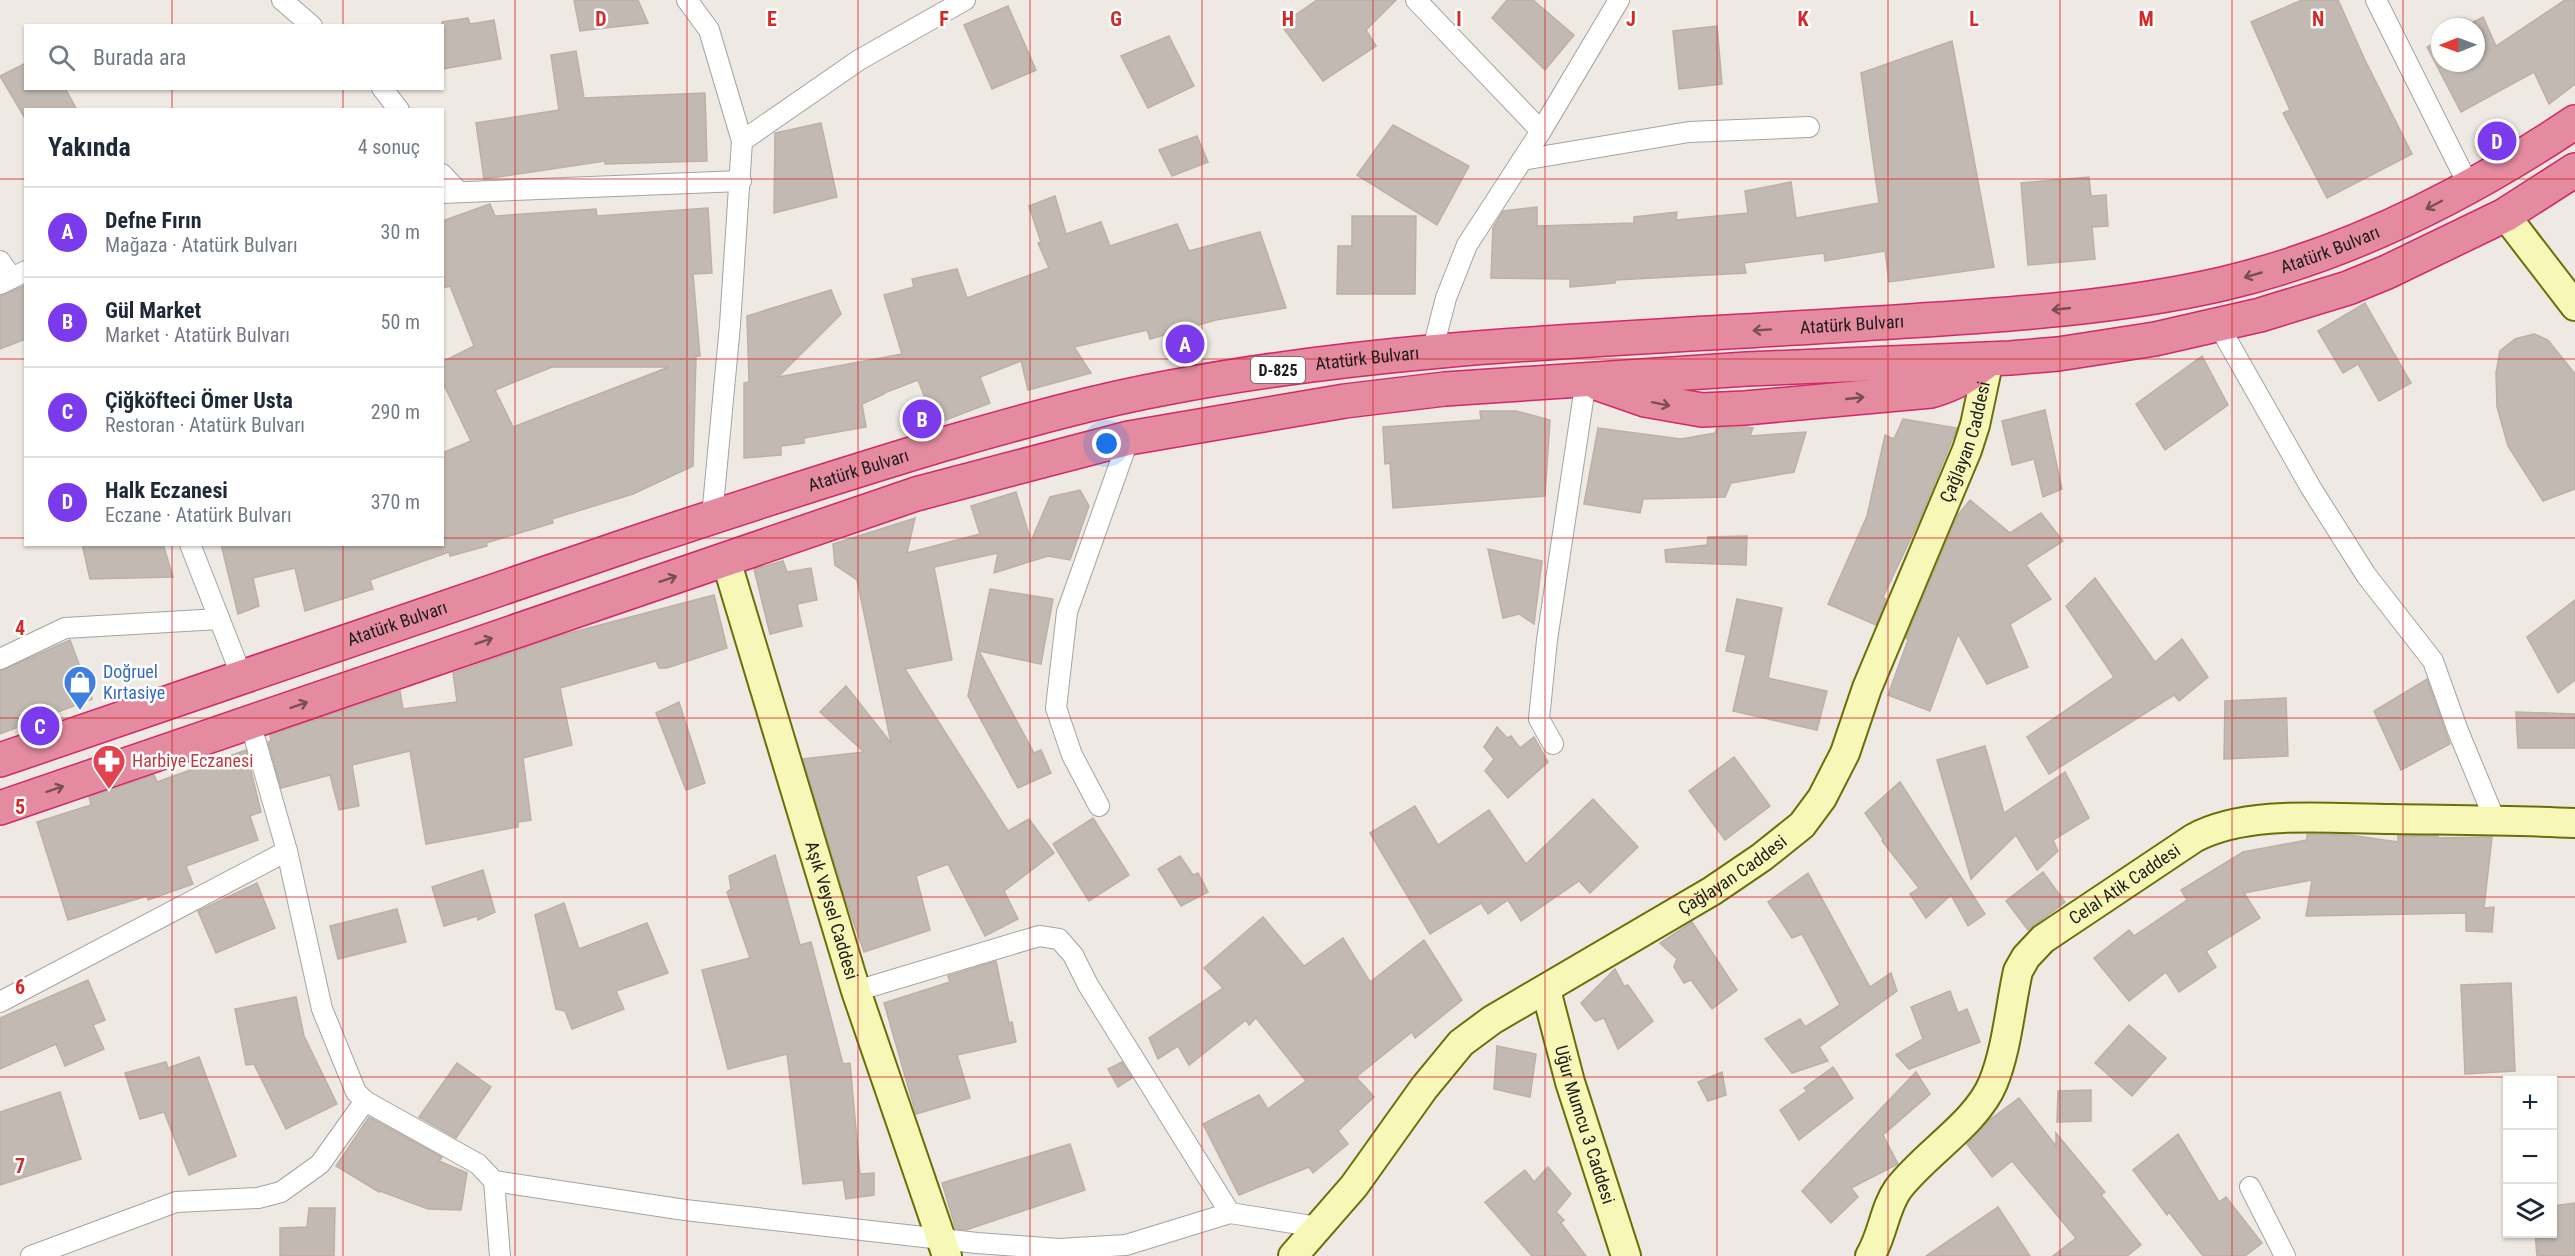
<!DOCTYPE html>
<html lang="tr">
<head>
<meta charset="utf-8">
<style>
	:root { --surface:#fff; --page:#f2f2f3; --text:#1f2937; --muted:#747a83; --line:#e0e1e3; --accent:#7c3aed }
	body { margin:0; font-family:"Roboto Condensed",sans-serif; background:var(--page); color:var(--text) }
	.controls { position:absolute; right:18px; bottom:18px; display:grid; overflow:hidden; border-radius:0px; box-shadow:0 2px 4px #0004 }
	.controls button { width:54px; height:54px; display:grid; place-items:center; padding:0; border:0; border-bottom:2px solid var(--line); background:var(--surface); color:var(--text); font:30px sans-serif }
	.compass { position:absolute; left:2431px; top:18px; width:54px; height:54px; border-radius:50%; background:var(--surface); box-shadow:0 2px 4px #0004; rotate:269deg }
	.you { position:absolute; left:1107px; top:444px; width:21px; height:21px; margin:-15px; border:4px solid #fff; border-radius:50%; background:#1a73e8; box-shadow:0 0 0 9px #1a73e833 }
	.badge { display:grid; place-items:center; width:39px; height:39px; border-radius:50%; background:var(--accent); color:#fff; font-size:20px; font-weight:700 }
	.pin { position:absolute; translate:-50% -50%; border:3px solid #fff; box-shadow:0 2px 6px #0006 }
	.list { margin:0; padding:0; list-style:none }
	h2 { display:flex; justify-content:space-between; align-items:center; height:78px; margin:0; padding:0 24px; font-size:26px }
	h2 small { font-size:20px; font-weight:400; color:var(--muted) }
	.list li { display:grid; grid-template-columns:39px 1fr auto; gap:18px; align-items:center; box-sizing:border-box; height:90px; padding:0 24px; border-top:2px solid var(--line) }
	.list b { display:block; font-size:22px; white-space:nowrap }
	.list p { margin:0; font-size:20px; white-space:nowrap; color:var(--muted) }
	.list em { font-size:20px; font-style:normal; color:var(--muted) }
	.icon { flex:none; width:33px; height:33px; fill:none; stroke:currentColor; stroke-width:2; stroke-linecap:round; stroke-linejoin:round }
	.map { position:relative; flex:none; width:2575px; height:1256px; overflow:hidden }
	.search { position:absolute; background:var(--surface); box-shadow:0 2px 4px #0004; left:24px; top:24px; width:420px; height:66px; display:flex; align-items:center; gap:15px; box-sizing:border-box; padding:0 21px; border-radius:0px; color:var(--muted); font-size:22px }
	.panel { position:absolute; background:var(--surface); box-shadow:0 2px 4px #0004; left:24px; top:108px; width:420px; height:438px; border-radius:0px }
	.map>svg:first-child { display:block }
	.building { fill:#c2b9b2; stroke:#bfafa5; stroke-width:1.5; fill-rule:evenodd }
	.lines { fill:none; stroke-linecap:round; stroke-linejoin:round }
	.street-casing { stroke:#a4a4a4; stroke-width:22 }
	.secondary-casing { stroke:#6a7007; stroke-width:32 }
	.highway-casing { stroke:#d3286b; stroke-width:36 }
	.street { stroke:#fff; stroke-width:20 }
	.secondary { stroke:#f7f8b7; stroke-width:28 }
	.highway { stroke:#e48ba0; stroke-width:33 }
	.oneway { stroke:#774e58 }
	.grid { fill:none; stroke:#d62828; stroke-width:1.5; stroke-opacity:0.55 }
	.labels { text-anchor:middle; stroke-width:5; stroke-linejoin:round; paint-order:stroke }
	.shield { fill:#fff; stroke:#616161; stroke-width:1.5 }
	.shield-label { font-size:16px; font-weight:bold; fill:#1d1d1d }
	.street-label { font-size:18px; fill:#1d1d1d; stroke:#fff }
	.shop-label { font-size:18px; fill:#366cbe; stroke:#fff; text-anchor:start }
	.health-label { font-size:18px; fill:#be3a42; stroke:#fff; text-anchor:start }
	.grid-label { font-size:20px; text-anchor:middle; font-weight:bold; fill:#d62828; stroke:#fff; stroke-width:5; stroke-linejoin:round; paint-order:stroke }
</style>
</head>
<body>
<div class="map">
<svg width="2575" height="1256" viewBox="0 0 2575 1256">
	<rect width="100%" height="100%" fill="#eee9e2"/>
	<g class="building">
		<path d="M574,0H638L648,23L580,31Z"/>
		<path d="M1317,0H1396L1366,30L1376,46L1323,81L1281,25Z"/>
		<path d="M1507,0H1533L1574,35L1545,70L1492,18Z"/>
		<path d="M2302,0H2338L2365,60L2412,154L2327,198L2283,113L2290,110L2251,22Z"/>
		<path d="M2565,0H2575V84L2549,104L2534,72L2461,112L2427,47L2440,40V63H2476V27H2464L2483,17L2496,46Z"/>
		<path d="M1008,6L1036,70L992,89L964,25Z"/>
		<path d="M468,18L470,24L494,20L501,59L442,69V22Z"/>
		<path d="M1717,26L1722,84L1679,89L1673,31Z"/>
		<path d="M1169,36L1194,86L1148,108L1121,56Z"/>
		<path d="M1952,41L1994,267L1889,282L1885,251L1825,261L1824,253L1744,263L1746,273L1615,280V283L1570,287V279L1491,278L1493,228L1503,211L1537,207V226L1634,223V217L1677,212L1676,220L1748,213L1745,191L1791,182L1796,218L1879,203L1861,73Z"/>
		<path d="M576,51L584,98L705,93L707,161L605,164V161L484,179L476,123L559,110L551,55Z"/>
		<path d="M26,63V88H65L77,110H26V120L0,76Z"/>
		<path d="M821,123L837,197L774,213L775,133Z"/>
		<path d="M1393,125L1469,166L1437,225L1357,175Z"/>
		<path d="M1197,136L1208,162L1172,176L1159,150Z"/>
		<path d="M2089,177L2091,196L2106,195L2108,226L2092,227L2095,259L2028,265L2021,183Z"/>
		<path d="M1055,196L1066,234L1101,222L1110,246L1177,224L1189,251L1260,232L1286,308L1216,320L1150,339L1147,330L1074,347L1091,373L1028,390L1021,361L980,377L990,403L935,424L918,380L884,393V394L862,404L866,427L804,438V443L781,446V455L744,458V383L749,382L747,316L831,290L841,314L778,377L902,354L884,295L914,287L912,279L957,269L967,298L1049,268L1038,243L1041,242L1029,206Z"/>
		<path d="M490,204L495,216L596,209L597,216L708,208L712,273L693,274L700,356H696L693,466L633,494L552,519L553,523L486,543L487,546L450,556L449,552L370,580L373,589L305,611L295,568L253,578L259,606L238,614L221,544H442V453L471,441L442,381V362L474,346L450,286L442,288V221ZM552,367H669L513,427L495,390Z"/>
		<path d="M1352,216H1416L1415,294H1337L1338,246H1352Z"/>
		<path d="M26,285V339L0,349V296Z"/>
		<path d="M2365,303L2411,383L2379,401L2358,364L2343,373L2318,331Z"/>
		<path d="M2534,334L2548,340L2575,374V489L2543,501L2508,446L2497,407L2496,373L2500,351L2515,339Z"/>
		<path d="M2202,356L2228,405L2165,450L2136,404Z"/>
		<path d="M2045,410L2062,489L2043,497L2034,459L2012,465L2002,421Z"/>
		<path d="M1480,411H1516L1550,420L1545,496L1393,508L1390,463L1385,464L1383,427L1481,420Z"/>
		<path d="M1903,419L1957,428L1919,521L1883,597L1886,599L1876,625L1828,604L1867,516L1885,435L1894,439Z"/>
		<path d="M1745,427L1753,428L1750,436L1806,432L1794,472L1731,483L1725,497L1643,499L1640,513L1584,504L1598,428L1681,439L1715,433L1717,428Z"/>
		<path d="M1080,490L1089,506L1070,560L1048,556L994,573L998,553L934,567L952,660L905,669L1008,831L1029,819L1054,853L1004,891L1018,919L985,936L948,864L916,876L930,930L864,952L846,901L803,759L864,752L820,712L846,686L891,743L857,580L835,565L833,544L915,518L907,553L980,534L971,506L1016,492L1031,541L1050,497Z"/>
		<path d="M1970,500L2010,533L2041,513L2063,541L2026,565L2051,599L2010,624L2028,667L1987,684L1958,634L1930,711L1888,695L1908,640L1906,638L1958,515Z"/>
		<path d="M1747,536L1746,565L1666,562L1665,550L1707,545L1708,537Z"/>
		<path d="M82,544H163L173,577L90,579Z"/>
		<path d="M1488,549L1542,561L1534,624L1519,614L1503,618Z"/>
		<path d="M783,561L787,572L811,568L817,600L797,604L802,626L770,634L754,569Z"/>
		<path d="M2095,578L2155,662L2182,639L2208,677L2179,701L2174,695L2049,774L2027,737L2114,677L2066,606Z"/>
		<path d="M990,589L1053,599L1041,664L979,651L1034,753L1041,750L1051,773L1018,788L968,696Z"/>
		<path d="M714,595L727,648L667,668H659L656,661L560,688L572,745L523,758L531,820L518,822V827L426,844L410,751L352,765L359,806L339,810L330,775L281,788L268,742L271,741L270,735L400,691L403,709L457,702L453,673L562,635Z"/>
		<path d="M1737,599L1782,608L1768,678L1827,691L1817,730L1733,711L1746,655L1726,651Z"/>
		<path d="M2575,600V680L2558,693L2527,637Z"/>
		<path d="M70,640L92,699L0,734V671Z"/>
		<path d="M2427,679L2450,744L2401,770L2374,711Z"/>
		<path d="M2286,698L2288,756L2224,759L2225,701Z"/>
		<path d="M679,702L705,783L686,790L656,713Z"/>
		<path d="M2516,712L2575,714V748H2518Z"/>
		<path d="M1497,727L1507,738L1511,736L1520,748L1534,737L1548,762L1508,798L1485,771L1494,759L1484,747Z"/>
		<path d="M1985,746L2004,813L2065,772L2089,818L2053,840L2058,851L2037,870L2016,835L1971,879L1937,760Z"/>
		<path d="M246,750L261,812L250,816L258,840L186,866L193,884L148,900L147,896L68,920L37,822L91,805L89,797L154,775L157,782Z"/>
		<path d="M1734,757L1770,806L1725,840L1689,791Z"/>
		<path d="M1900,782L1985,914L1968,926L1951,895L1926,918L1910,894L1919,888L1882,841L1883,839L1865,813Z"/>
		<path d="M1593,799L1638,847L1590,893L1579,881L1521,921L1508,900L1488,914L1481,903L1430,934L1370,833L1415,806L1438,845L1489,810L1526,864Z"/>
		<path d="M1093,818L1129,875L1089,901L1053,844Z"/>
		<path d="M2307,834L2349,835L2398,842V836H2438V838L2492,837L2484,908L2494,907L2492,932L2466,931V913L2306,916L2312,880L2244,893L2260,918L2206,951L2216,967L2179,992L2166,972L2129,1001L2094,958L2129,930L2134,936L2187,900L2181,890L2243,852L2307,840Z"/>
		<path d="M775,855L800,945L811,942L843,1064L850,1063L860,1174L874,1173V1195L846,1199L843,1180L803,1184L787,1054L728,1069L702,970L750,958L727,892L731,889L729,876Z"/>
		<path d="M1180,856L1193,875L1198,873L1208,892L1181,906L1158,869Z"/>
		<path d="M483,870L495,912L478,920L477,916L444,926L432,887Z"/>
		<path d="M2043,872L2065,902L2028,930L2006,901Z"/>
		<path d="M1808,873L1870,987L1891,973L1897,991L1819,1047L1828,1061L1792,1073L1765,1039L1800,1019L1805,1027L1840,1005L1802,934L1792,938L1768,902Z"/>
		<path d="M257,883L275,928L216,953L198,911Z"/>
		<path d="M564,903L579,949L647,923L668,973L616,991L624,1009L572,1029L565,1011L556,1009L535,915Z"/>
		<path d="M397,909L406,942L338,959L330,926Z"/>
		<path d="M1263,917L1304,966L1343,938L1370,982L1424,940L1462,1000L1415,1038L1412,1032L1356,1077L1374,1097L1338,1131L1348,1144L1313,1173L1309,1167L1239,1195L1203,1124L1259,1095L1268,1109L1306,1081L1256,1018L1249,1025L1246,1020L1189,1065L1178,1046L1158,1059L1149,1038L1223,988L1204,968Z"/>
		<path d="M1692,922L1737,990L1712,1009L1691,980L1684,983L1674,967L1677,959L1660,943Z"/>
		<path d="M996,961L1009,1023L1012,1022L1016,1042L957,1055L970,1098L916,1114L884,1003L950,982L948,976Z"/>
		<path d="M1615,969L1624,986L1628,985L1653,1021L1618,1049L1604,1018L1595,1021L1581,1003Z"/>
		<path d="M88,980L105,1020L93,1025L104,1049L65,1066L56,1044L0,1069V1018Z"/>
		<path d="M2511,983L2515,1071L2465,1074L2461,985Z"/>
		<path d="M1950,991L1958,1013L1967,1009L1980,1042L1909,1069L1896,1055L1923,1039L1911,1007Z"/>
		<path d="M296,997L304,1036L337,1104L286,1129L254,1064L246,1065L235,1009Z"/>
		<path d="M2129,1025L2166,1058L2132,1096L2095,1063Z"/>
		<path d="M1497,1046L1536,1054L1530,1097L1494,1089Z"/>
		<path d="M199,1057L236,1156L189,1175L164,1112L140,1119L125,1073L166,1062L168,1068Z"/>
		<path d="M1122,1062L1132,1078L1118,1087L1108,1069Z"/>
		<path d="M457,1063L491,1087L456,1138L419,1117Z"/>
		<path d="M1833,1067L1853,1098L1799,1140L1780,1110L1807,1091L1804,1088Z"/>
		<path d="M1722,1072L1726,1095L1708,1101L1698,1082Z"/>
		<path d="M1916,1072L1930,1094L1883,1135L1898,1164L1851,1188L1858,1197L1831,1223L1802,1191Z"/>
		<path d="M2091,1090V1121L2057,1122L2058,1091Z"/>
		<path d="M60,1092L81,1159L0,1185V1112Z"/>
		<path d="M2019,1098L2056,1146V1133L2105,1192L2101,1195L2141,1245L2127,1256H2053L2076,1238L2012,1161L1992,1177L1967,1144L1988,1121Z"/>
		<path d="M369,1117L442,1157L439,1161L467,1173L461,1210L428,1209L380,1191L379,1192L336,1166Z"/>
		<path d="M2178,1134L2219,1202L2226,1197L2262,1243L2245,1256H2203L2169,1212L2167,1215L2133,1170Z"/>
		<path d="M1070,1144L1085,1190L966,1230L956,1229L942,1183Z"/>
		<path d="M1548,1167L1571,1194L1556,1212L1564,1220L1561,1223L1586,1256H1532L1485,1202L1525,1170L1534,1182Z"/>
		<path d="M2575,1203V1256H2537L2535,1233H2553V1206Z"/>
		<path d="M1998,1207L2030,1256H1926Z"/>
		<path d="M309,1208H335L334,1256H280V1228L307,1227Z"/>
	</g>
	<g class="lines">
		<defs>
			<g id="street">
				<path d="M282,0L312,26"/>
				<path d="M687,0L709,30L742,141L730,325L712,517"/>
				<path d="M1416,0L1541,131"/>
				<path d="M2376,0L2469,186"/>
				<path d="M382,88L399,110"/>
				<path d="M742,141L859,60L965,0"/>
				<path d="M1522,160L1689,132L1809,127"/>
				<path d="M442,174L459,192"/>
				<path d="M442,193L741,181"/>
				<path d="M0,261L12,278"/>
				<path d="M0,284L26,271"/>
				<path d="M2219,326L2311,488L2366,575L2433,661L2458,731L2495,820"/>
				<path d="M1432,352L1446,298L1467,245L1541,131L1619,0"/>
				<path d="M190,544L242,677"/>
				<path d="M0,659L65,628L219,619"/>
				<path d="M250,722L287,851L322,1009L356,1092L365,1101L478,1164L494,1181L685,1210L977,1243L1059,1249L1126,1245L1230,1213"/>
				<path d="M1553,744L1539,719L1547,640L1586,380"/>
				<path d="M1099,806L1072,755L1056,708L1067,612L1129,438"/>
				<path d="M856,991L1039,936L1059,939L1073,955L1088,985L1230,1213L1318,1227"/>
				<path d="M0,1002L287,851"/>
				<path d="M494,1181L500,1256"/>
				<path d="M2250,1187L2285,1256"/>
				<path d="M31,1256L176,1202L258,1198L281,1192L320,1164L365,1101"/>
			</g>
			<g id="secondary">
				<path d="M2505,215L2575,306"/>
				<path id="s1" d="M726,560L856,991L947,1256"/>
				<path id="s2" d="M1546,990L1570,1082L1626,1256"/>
				<path id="s3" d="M1293,1256L1354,1186L1424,1088L1461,1043L1492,1020L1712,891L1762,857L1802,825L1822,798L1845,753L1867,688L1967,450L1975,425L1989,359"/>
				<path id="s4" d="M1870,1256C1883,1235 1884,1209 1898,1189C1925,1153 1976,1124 1993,1083C2007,1049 2010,1007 2018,971L2026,957L2043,939L2194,838C2248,809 2331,819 2392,819C2453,820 2514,820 2575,823"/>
			</g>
			<g id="highway">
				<path d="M1599,384L1645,400L1702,410L1745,408L1931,391C1955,384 1970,375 1989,359"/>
				<path id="s5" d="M0,760C212,687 424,614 637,542C739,508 841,475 944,444C1018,423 1090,402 1166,388C1394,344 1630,339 1862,324C1982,316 2104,311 2222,284C2349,254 2468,194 2575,122"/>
				<path d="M0,808L916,494L1129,438L1345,401L1445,389L1747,369L2010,358L2058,354L2155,339L2260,315L2348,288L2387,272L2505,215L2575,170"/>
			</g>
		</defs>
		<use href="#street" class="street-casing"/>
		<use href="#secondary" class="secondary-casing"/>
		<use href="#highway" class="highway-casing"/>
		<use href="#street" class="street"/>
		<use href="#secondary" class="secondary"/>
		<use href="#highway" class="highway"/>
	</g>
	<defs><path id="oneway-shaft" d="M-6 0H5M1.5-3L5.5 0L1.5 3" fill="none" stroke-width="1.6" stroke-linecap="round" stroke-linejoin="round" transform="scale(1.5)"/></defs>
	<g class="oneway">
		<use href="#oneway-shaft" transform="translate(2434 205) rotate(152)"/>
		<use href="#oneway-shaft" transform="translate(2253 275) rotate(164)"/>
		<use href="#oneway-shaft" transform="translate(2061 309) rotate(174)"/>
		<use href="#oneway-shaft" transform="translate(1762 330) rotate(176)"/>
		<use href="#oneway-shaft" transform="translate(1855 398) rotate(-6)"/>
		<use href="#oneway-shaft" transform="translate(1661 404) rotate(12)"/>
		<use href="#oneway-shaft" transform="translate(668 579) rotate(-18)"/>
		<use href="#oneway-shaft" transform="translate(484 641) rotate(-19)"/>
		<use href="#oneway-shaft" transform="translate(299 705) rotate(-19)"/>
		<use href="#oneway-shaft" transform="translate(55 789) rotate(-19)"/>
	</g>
	<path class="grid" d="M172,0V26M343,0V26M515,0V1256M687,0V1256M858,0V1256M1030,0V1256M1202,0V1256M1373,0V1256M1545,0V1256M1717,0V1256M1888,0V1256M2060,0V1256M2232,0V1256M2403,0V1256M172,88V110M343,88V110M0,179H26M442,179H2575M0,359H26M442,359H2575M0,538H26M442,538H2575M172,544V1256M343,544V1256M0,718H2575M0,897H2575M0,1077H2575"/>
	<defs>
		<symbol id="shop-pin" viewBox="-11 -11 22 30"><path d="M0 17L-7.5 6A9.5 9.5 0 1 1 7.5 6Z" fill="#3f7fe0" stroke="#fff"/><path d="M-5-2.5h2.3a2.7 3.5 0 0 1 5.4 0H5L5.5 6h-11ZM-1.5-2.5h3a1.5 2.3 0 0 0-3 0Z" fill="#fff"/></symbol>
		<symbol id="pharmacy-pin" viewBox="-11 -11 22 30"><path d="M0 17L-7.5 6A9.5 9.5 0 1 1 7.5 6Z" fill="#e0444e" stroke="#fff"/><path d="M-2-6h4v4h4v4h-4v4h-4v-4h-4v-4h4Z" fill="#fff"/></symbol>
	</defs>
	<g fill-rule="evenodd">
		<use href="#shop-pin" x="61" y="663" width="38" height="52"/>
		<use href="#pharmacy-pin" x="90" y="742" width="38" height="52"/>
	</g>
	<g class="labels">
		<rect class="shield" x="1251" y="357" width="54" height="26" rx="4.5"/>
		<g class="shield-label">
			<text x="1278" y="376">D-825</text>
		</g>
		<g class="street-label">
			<text dy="6" stroke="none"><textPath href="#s5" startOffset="2400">Atatürk Bulvarı</textPath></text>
			<text dy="6" stroke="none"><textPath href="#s5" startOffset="1914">Atatürk Bulvarı</textPath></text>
			<text dy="6" stroke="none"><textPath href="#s5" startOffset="1428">Atatürk Bulvarı</textPath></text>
			<text dy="6" stroke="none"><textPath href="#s3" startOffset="1095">Çağlayan Caddesi</textPath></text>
			<text dy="6" stroke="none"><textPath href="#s5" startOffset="906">Atatürk Bulvarı</textPath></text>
			<text dy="6" stroke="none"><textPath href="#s5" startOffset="420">Atatürk Bulvarı</textPath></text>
			<text dy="6" stroke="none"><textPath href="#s3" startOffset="591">Çağlayan Caddesi</textPath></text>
			<text dy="6" stroke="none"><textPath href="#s4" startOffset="470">Celal Atik Caddesi</textPath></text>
			<text dy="6" stroke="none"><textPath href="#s1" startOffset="366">Aşık Veysel Caddesi</textPath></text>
			<text dy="6" stroke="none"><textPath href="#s2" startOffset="140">Uğur Mumcu 3 Caddesi</textPath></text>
		</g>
		<g class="shop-label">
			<text x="103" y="678">Doğruel<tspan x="103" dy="21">Kırtasiye</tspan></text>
		</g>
		<g class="health-label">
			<text x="132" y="767">Harbiye Eczanesi</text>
		</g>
	</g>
	<g class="grid-label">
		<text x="601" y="26">D</text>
		<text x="772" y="26">E</text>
		<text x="944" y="26">F</text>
		<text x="1116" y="26">G</text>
		<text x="1288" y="26">H</text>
		<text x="1459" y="26">I</text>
		<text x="1631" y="26">J</text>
		<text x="1803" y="26">K</text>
		<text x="1974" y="26">L</text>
		<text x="2146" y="26">M</text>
		<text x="2318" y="26">N</text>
		<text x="20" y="635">4</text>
		<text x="20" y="814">5</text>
		<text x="20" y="994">6</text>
		<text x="20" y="1173">7</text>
	</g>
</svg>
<div class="controls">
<button>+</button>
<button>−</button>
<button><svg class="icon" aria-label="layers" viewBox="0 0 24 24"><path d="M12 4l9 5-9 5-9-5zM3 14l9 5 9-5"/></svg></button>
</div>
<svg class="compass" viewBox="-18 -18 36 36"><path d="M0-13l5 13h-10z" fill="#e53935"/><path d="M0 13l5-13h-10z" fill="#747a83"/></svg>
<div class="you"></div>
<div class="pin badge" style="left:1185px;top:344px">A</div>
<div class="pin badge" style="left:922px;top:419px">B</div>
<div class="pin badge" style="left:40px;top:726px">C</div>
<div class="pin badge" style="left:2497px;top:141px">D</div>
<div class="search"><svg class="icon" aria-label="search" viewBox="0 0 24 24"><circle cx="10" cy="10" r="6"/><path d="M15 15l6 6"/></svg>Burada ara</div>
<section class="panel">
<h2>Yakında<small>4 sonuç</small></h2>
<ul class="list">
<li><span class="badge">A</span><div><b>Defne Fırın</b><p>Mağaza · Atatürk Bulvarı</p></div><em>30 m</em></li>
<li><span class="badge">B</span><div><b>Gül Market</b><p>Market · Atatürk Bulvarı</p></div><em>50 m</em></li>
<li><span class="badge">C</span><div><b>Çiğköfteci Ömer Usta</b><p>Restoran · Atatürk Bulvarı</p></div><em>290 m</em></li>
<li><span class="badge">D</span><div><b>Halk Eczanesi</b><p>Eczane · Atatürk Bulvarı</p></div><em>370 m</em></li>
</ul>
</section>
</div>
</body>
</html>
